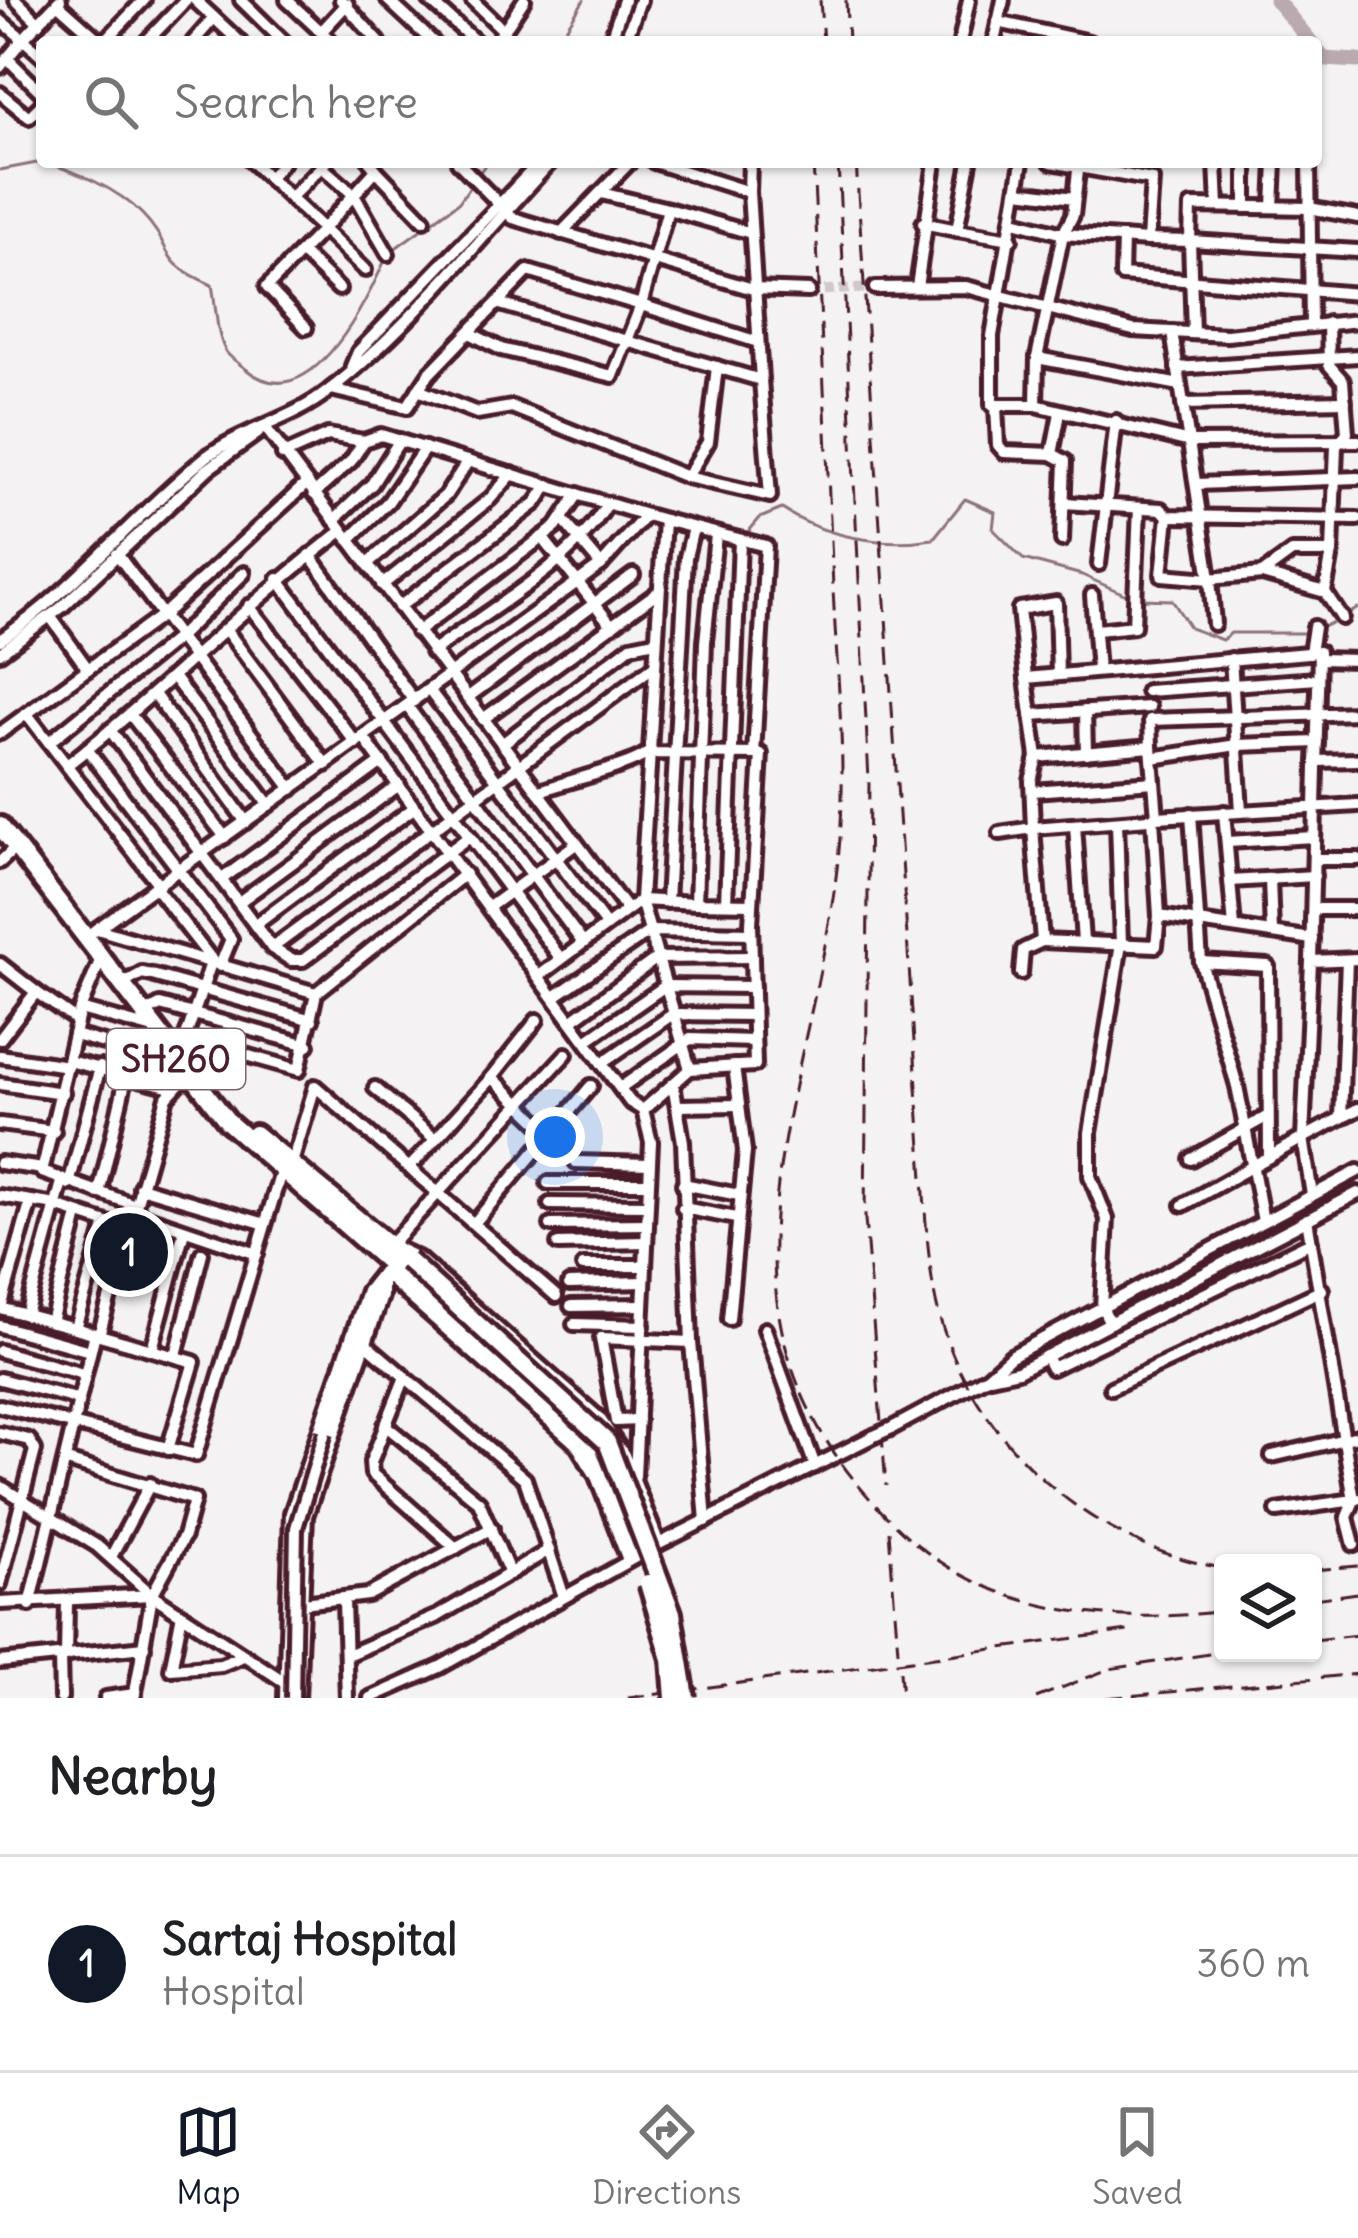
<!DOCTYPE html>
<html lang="en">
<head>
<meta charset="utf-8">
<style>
	:root { --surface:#fff; --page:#f6f6f6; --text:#202124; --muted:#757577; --line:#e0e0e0; --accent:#111827 }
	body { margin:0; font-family:Delius,sans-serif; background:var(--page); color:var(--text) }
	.controls { position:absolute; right:36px; bottom:36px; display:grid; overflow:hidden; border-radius:12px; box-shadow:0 3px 9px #0004 }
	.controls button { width:108px; height:108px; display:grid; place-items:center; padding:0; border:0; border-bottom:3px solid var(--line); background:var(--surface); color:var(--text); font:60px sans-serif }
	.you { position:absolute; left:555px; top:1137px; width:42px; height:42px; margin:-30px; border:9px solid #fff; border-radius:50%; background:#1a73e8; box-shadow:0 0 0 18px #1a73e833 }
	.badge { display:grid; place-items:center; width:78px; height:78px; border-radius:50%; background:var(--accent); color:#fff; font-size:39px; font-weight:700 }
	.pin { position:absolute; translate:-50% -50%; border:6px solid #fff; box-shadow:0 3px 12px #0006 }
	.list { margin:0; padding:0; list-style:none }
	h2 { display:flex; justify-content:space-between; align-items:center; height:156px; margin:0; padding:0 48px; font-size:51px }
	h2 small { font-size:39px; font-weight:400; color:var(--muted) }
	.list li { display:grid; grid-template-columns:78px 1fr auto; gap:36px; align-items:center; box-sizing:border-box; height:216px; padding:0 48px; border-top:3px solid var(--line) }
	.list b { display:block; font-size:45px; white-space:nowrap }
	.list p { margin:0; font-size:39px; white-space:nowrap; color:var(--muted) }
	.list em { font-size:39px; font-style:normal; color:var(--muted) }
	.icon { flex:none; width:66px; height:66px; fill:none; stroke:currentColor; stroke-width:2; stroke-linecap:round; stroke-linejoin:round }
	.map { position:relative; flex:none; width:1358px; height:1698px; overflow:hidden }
	.search { position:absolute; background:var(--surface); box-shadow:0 3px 9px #0004; left:36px; right:36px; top:36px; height:132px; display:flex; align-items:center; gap:30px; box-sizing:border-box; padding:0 42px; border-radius:12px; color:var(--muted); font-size:45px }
	.sheet { height:372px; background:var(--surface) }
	nav { display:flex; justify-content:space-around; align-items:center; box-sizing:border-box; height:168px; border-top:3px solid var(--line); background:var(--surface); font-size:33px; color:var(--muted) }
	nav a { display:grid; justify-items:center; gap:6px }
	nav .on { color:var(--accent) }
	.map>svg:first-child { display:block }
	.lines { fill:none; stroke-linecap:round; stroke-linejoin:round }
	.stream { stroke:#8d727a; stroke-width:3 }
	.river { stroke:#baa9ae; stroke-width:15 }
	.minor-tunnel { stroke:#d2c8ca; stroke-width:10; stroke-dasharray:10 5; stroke-linecap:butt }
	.minor-casing { stroke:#4a1f2b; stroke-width:20 }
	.highway-casing { stroke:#4a1f2b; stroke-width:26 }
	.minor { stroke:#fff; stroke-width:10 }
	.highway { stroke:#fff; stroke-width:16 }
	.rail { stroke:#4a1f2b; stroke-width:3; stroke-dasharray:18 9; stroke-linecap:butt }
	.minor-bridge-casing { stroke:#4a1f2b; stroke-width:20; stroke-linecap:butt }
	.highway-bridge-casing { stroke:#4a1f2b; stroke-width:26; stroke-linecap:butt }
	.minor-bridge { stroke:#fff; stroke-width:10 }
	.highway-bridge { stroke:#fff; stroke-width:16 }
	.labels { text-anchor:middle; stroke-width:9; stroke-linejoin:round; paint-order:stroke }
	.shield { fill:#fff; stroke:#80626b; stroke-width:3 }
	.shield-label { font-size:36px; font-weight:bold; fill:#4a1f2b }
</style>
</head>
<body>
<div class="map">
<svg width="1358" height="1698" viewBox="0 0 1358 1698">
	<rect width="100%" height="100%" fill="#f4f2f2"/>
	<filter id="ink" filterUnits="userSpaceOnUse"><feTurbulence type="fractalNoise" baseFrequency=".00833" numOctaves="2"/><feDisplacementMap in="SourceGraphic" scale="24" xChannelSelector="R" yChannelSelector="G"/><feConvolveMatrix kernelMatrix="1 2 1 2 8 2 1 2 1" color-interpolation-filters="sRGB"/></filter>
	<g filter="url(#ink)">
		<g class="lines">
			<g class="stream">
				<path d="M557,42L584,0"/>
				<path d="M43,162C76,171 118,189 142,214C178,251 152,259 212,285C216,304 216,334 225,350C228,357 240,364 246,369C308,421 364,307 385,260"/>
				<path d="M0,170L42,162"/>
				<path d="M390,252L459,202L487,162"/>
				<path d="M715,527L748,532L760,518L782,509C824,537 882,547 933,539L965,499L995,512L993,529L1023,559L1082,575L1133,598"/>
				<path d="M1142,599L1172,600L1190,628L1222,640L1231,633H1310"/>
				<path d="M1346,616L1358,608"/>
				<path d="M1319,629L1337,620"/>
			</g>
			<g class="river">
				<path d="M1276,0L1311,42"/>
				<path d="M1316,49L1324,59L1358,61"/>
			</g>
			<path class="minor-tunnel" d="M809,291L875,288"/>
			<defs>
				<g id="minor">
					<path d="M16,0L39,23"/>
					<path d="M195,0L240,42"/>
					<path d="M241,0L284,42"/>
					<path d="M287,0L332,42"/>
					<path d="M341,0L379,42"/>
					<path d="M388,0L433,42"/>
					<path d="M429,0L476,42"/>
					<path d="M472,0L501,28"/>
					<path d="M57,3L101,42"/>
					<path d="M0,20L23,39L60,0"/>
					<path d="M998,22L1089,42"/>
					<path d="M321,32L347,4"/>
					<path d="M104,42L144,0"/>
					<path d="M146,42L186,0"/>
					<path d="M193,42L214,18"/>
					<path d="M496,42L524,0"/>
					<path d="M610,42L624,0"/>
					<path d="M625,42L640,0"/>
					<path d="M960,42L969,0"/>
					<path d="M994,42L1003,0"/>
					<path d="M7,58L42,93"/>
					<path d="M0,67L23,39L42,56"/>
					<path d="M0,93L29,117L42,104"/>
					<path d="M252,162L323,229L376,170L370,162"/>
					<path d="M458,162L513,218L753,289L809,291"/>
					<path d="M1022,162L992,336V405H1036L1190,442L1358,441"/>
					<path d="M1051,162L1152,180L1148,240L1190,241L1193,333"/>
					<path d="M1216,162L1218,206"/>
					<path d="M1246,162V207"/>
					<path d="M1309,162L1311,324"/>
					<path d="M322,167L354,195L388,254"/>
					<path d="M376,170L424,220"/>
					<path d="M269,178L283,162"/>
					<path d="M1018,191L1074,198"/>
					<path d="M749,192L750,162"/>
					<path d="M290,198L326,162"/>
					<path d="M1273,207L1275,162"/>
					<path d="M668,209L751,233"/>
					<path d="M1358,217L1309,208L1191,206L1190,241L1358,251"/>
					<path d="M1014,221L1063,234L1073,215L1079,162"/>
					<path d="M923,223L957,230L970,162"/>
					<path d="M957,230L1011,239"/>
					<path d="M561,233L630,162"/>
					<path d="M1123,238L1122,275L1358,294"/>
					<path d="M301,252L339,289"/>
					<path d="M917,287L935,162"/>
					<path d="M875,288L966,287L1133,330L1227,335L1358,321"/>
					<path d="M500,304L761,380L749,192L654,162"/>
					<path d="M306,328L267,287L323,229L365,270"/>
					<path d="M1172,332L1210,579L1262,574L1292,552H1332L1336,446L1347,433L1343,381L1329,365L1328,323"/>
					<path d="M470,333L501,349L613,376L641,305L758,342"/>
					<path d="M1037,358L1180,385"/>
					<path d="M352,366L358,352L540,162"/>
					<path d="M717,367L708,442L687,477L770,496L761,380"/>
					<path d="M1177,368L1358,356"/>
					<path d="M331,389L407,407L429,374L528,271L641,305L668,209L601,193"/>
					<path d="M418,390L477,413L512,407L687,477"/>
					<path d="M1183,404L1345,401"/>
					<path d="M1036,405L1037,358L1063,234L1148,240"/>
					<path d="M996,406L998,445L1004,452L1052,454L1065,461L1062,540"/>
					<path d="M265,427L627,910"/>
					<path d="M1052,454L1060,413"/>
					<path d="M283,455L328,435L364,441L381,435L646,515"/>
					<path d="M1197,484L1358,478"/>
					<path d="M314,494L351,461L364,441"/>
					<path d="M1064,503L1161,509L1168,516L1358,519"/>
					<path d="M1168,516L1162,575L1210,579L1214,624"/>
					<path d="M334,520L372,484L400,440"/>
					<path d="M563,520L601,565"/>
					<path d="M664,520L766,546L754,754"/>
					<path d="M716,535L705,642L696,903L752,904"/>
					<path d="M542,537L612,626"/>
					<path d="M349,540L388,502L425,448"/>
					<path d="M1332,552L1325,592L1342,618"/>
					<path d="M117,554L292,789"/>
					<path d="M310,555L414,701"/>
					<path d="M367,564L446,495L468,461"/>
					<path d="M1099,564L1116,421"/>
					<path d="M1262,574L1325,592"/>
					<path d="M278,579L561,959"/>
					<path d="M382,585L490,499L512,474"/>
					<path d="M1092,595L1098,671"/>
					<path d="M249,606L356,743"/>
					<path d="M399,607L536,503L548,485"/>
					<path d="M50,616L88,669"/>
					<path d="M226,630L326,765"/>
					<path d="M1097,630L1134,626L1139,508"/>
					<path d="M417,632L556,527L578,494"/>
					<path d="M0,640C77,588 134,515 206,457C243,429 290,421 327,392C410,328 479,239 551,162"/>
					<path d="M432,652C491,608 570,566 608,503"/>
					<path d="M0,653L62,607L208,469L258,433"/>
					<path d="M1310,653L1314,627"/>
					<path d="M1231,659L1241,811"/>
					<path d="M1319,659L1358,660"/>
					<path d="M174,678L269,805"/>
					<path d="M1026,678L1019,609L1056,603L1058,675"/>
					<path d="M429,690L606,925"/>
					<path d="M1147,691L1318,679"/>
					<path d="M154,694L246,822"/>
					<path d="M467,698L633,575"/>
					<path d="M407,706L583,943"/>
					<path d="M1085,711L1086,753"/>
					<path d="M27,714L159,885"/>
					<path d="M130,714L225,837"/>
					<path d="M1031,715L1149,707"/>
					<path d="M483,719L658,592"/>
					<path d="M110,730L272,948L653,667"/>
					<path d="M0,733L165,613L306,484"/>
					<path d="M363,737L630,1102L643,1110L690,1069"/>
					<path d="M49,742L181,635L244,573"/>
					<path d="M502,744L631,646L655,641"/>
					<path d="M1151,747L1150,720L1358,713"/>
					<path d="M87,749L231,939L220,966"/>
					<path d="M1152,758L1237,745L1317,742"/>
					<path d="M1316,761L1358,760"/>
					<path d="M67,765C163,691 246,604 342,531"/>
					<path d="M1033,791L1154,782"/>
					<path d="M1224,812L1234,927"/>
					<path d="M1191,814L1201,962L1237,1086L1263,1221"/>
					<path d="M1153,818L1159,916L1312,939"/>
					<path d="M1149,819L1033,828L1042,941L1156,946L1159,916"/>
					<path d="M1075,825L1083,942"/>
					<path d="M1000,833L1033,828L1031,781L1037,757"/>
					<path d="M1227,842L1314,837"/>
					<path d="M1314,859H1358"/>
					<path d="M0,862L16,847"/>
					<path d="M222,879L382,762"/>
					<path d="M1270,879L1272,933"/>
					<path d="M1230,881L1314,876"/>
					<path d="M155,887L212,960L184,1042"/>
					<path d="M239,902L399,785"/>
					<path d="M667,902L686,557L693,528"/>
					<path d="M726,903L740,540"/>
					<path d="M489,907L576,844"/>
					<path d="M1313,909H1358"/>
					<path d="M255,925L415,807"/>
					<path d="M97,929L316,993"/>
					<path d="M84,938L601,565L646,515L664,520L641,900L690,1069L755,1065L751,924L761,754L648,753C627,768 568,780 538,792"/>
					<path d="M272,948L291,960H303L470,836"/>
					<path d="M1358,959L1311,961L1303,1138L1358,1109"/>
					<path d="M100,961L80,1009L42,1172L135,1205"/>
					<path d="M1311,961C1314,858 1317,755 1319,652L1026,678L1037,757L1151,747L1157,817L1358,805"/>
					<path d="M1201,962L1268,966L1269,1157"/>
					<path d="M0,964L36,992"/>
					<path d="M1021,973L1023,950L1042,941"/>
					<path d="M539,976L641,900L696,903"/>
					<path d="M126,982L142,973L152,975L312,1020"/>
					<path d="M554,997L650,931L751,933"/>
					<path d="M80,1009L150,1028"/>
					<path d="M149,1011L160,1005L308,1045"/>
					<path d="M571,1021L657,958L752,957"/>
					<path d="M74,1035L179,1063"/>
					<path d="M185,1038L299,1070L316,993L465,874"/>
					<path d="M0,1039L36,992L77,1021"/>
					<path d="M586,1041L665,986L753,987"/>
					<path d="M566,1054L390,1245L418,1258L600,1419L624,1455L659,1544"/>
					<path d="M0,1056L68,1066"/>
					<path d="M69,1061L171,1087"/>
					<path d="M602,1063L673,1014L753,1015"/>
					<path d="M492,1077L537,1020"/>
					<path d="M0,1084L63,1093"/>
					<path d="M375,1088L435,1139"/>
					<path d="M620,1088L690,1039L754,1041"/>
					<path d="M677,1106L739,1105"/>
					<path d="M1341,1118L1347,960"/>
					<path d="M0,1124L54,1131"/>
					<path d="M1191,1159L1268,1116"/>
					<path d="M576,1162L649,1164"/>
					<path d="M0,1163L43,1169"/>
					<path d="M292,1163L315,1086L556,1296"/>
					<path d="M410,1167L492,1077L550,1133"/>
					<path d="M548,1183H648"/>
					<path d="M69,1184L100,1067"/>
					<path d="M683,1184L739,1195"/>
					<path d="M140,1187L262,1223"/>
					<path d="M99,1193L127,1074"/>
					<path d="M0,1196L50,1204L128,1230"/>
					<path d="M550,1204L647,1205"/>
					<path d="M1183,1205L1303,1138L1312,1195"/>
					<path d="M683,1208L736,1218"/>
					<path d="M133,1212L257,1254"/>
					<path d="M1307,1219L1354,1500L1358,1499"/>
					<path d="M476,1221L591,1086"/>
					<path d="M551,1225L647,1224"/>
					<path d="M558,1244L646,1242"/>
					<path d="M583,1266H645"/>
					<path d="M382,1272L576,1444L596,1476L628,1560"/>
					<path d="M569,1284L644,1282"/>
					<path d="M571,1306L643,1305"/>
					<path d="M0,1308L75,1328L106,1223"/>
					<path d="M1,1308L31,1201"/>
					<path d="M26,1315L62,1182"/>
					<path d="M729,1319L745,1151L734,1066"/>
					<path d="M51,1322L78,1215"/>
					<path d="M1110,1323L1102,1307L1107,1219L1090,1176V1133L1121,944L1117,822"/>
					<path d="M574,1324L643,1326"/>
					<path d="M0,1326L90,1351"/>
					<path d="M75,1328L194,1362L168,1449"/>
					<path d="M765,1329L815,1466"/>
					<path d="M99,1335L167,1097L187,1075"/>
					<path d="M691,1342L706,1521"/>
					<path d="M365,1343L525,1479L564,1597"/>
					<path d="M152,1349L184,1231"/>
					<path d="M0,1351L83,1374"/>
					<path d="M176,1355L202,1253"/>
					<path d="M1046,1356L1052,1368L1311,1242"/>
					<path d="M405,1377L371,1462L372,1474L456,1548"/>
					<path d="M990,1377L1018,1371L1358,1193"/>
					<path d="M0,1379L76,1399"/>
					<path d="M1111,1388L1322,1290"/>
					<path d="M0,1406L196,1455L281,1172"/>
					<path d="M638,1420L616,1421L601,1338L691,1342L683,1142L673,1084"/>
					<path d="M385,1425L479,1502L510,1574"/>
					<path d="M892,1428L987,1377L1011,1356L1358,1171"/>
					<path d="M325,1432L378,1285"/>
					<path d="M0,1433L29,1440L35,1450L0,1584"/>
					<path d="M1272,1456L1358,1436"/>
					<path d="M67,1461L194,1500L184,1536L152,1595L134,1698"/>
					<path d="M635,1476L651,1142L643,1110"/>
					<path d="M0,1486L97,1546L152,1595L288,1684"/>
					<path d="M1354,1500L1347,1517L1354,1545"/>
					<path d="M1277,1511L1354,1500"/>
					<path d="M111,1557L150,1484"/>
					<path d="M344,1601L347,1698"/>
					<path d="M0,1603L152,1595"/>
					<path d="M295,1604L368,1595L492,1528"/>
					<path d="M30,1605L95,1333"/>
					<path d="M182,1614L171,1669L221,1665L243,1656"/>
					<path d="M347,1655L438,1616L549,1550"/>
					<path d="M66,1656L67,1602"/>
					<path d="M60,1657L61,1698"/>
					<path d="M0,1662L144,1647"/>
					<path d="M106,1698L135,1694"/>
					<path d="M285,1698L291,1513L367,1291L382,1272"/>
					<path d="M298,1698L306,1516L382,1296V1272"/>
					<path d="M370,1698L440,1667L659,1544L874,1436"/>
				</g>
				<g id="highway">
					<path d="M0,826L228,1122L587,1437L612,1484L635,1550"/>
					<path d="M255,1134L407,1260"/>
				</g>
			</defs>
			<use href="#minor" class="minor-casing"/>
			<use href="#highway" class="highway-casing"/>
			<use href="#minor" class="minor"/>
			<use href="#highway" class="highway"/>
			<g class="rail">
				<path d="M820,0L823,42"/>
				<path d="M846,0L848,42"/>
				<path d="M813,162C820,304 827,446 833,588C836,657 843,727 842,796C838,1065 661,1295 894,1524C984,1613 1104,1626 1223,1611"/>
				<path d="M838,162L869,780L865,1219L886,1486"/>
				<path d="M856,162L926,1224C929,1257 932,1293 942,1325C980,1447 1096,1548 1223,1568"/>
				<path d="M889,1531L898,1651"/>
				<path d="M1313,1570L1358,1566"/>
				<path d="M1313,1599L1358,1593"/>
				<path d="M1313,1640L1358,1635"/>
				<path d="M900,1671L902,1698"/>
				<path d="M628,1698L1128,1631"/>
				<path d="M1036,1698L1109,1669L1223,1652"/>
				<path d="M1106,1698L1358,1674"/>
			</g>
			<defs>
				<g id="minor-bridge">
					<path d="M874,1436L892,1428"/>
					<path d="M293,1698L296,1528L325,1432"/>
				</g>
				<g id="highway-bridge">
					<path d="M407,1260L607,1442L672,1613L686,1698"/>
					<path d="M648,1583L671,1659L674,1698"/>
				</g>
			</defs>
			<use href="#minor-bridge" class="minor-bridge-casing"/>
			<use href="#highway-bridge" class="highway-bridge-casing"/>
			<use href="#minor-bridge" class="minor-bridge"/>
			<use href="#highway-bridge" class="highway-bridge"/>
		</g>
	</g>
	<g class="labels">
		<rect class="shield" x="107" y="1029" width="138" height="60" rx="9"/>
		<g class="shield-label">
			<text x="176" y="1072">SH260</text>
		</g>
	</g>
</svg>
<div class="controls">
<button><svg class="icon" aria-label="layers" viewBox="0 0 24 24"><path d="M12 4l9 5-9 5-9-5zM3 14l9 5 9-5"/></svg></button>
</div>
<div class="you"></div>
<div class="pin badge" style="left:129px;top:1252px">1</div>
<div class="search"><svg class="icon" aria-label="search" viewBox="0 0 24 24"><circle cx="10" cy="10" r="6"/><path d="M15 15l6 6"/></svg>Search here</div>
</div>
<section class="sheet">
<h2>Nearby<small></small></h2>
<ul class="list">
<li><span class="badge">1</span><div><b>Sartaj Hospital</b><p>Hospital</p></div><em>360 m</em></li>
</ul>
</section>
<nav>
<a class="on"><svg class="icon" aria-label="map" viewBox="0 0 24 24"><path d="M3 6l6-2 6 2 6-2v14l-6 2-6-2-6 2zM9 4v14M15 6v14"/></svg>Map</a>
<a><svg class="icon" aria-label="directions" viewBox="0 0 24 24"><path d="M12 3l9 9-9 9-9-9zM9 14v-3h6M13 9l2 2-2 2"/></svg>Directions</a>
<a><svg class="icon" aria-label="saved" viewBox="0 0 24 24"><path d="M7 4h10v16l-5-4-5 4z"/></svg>Saved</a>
</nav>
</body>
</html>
